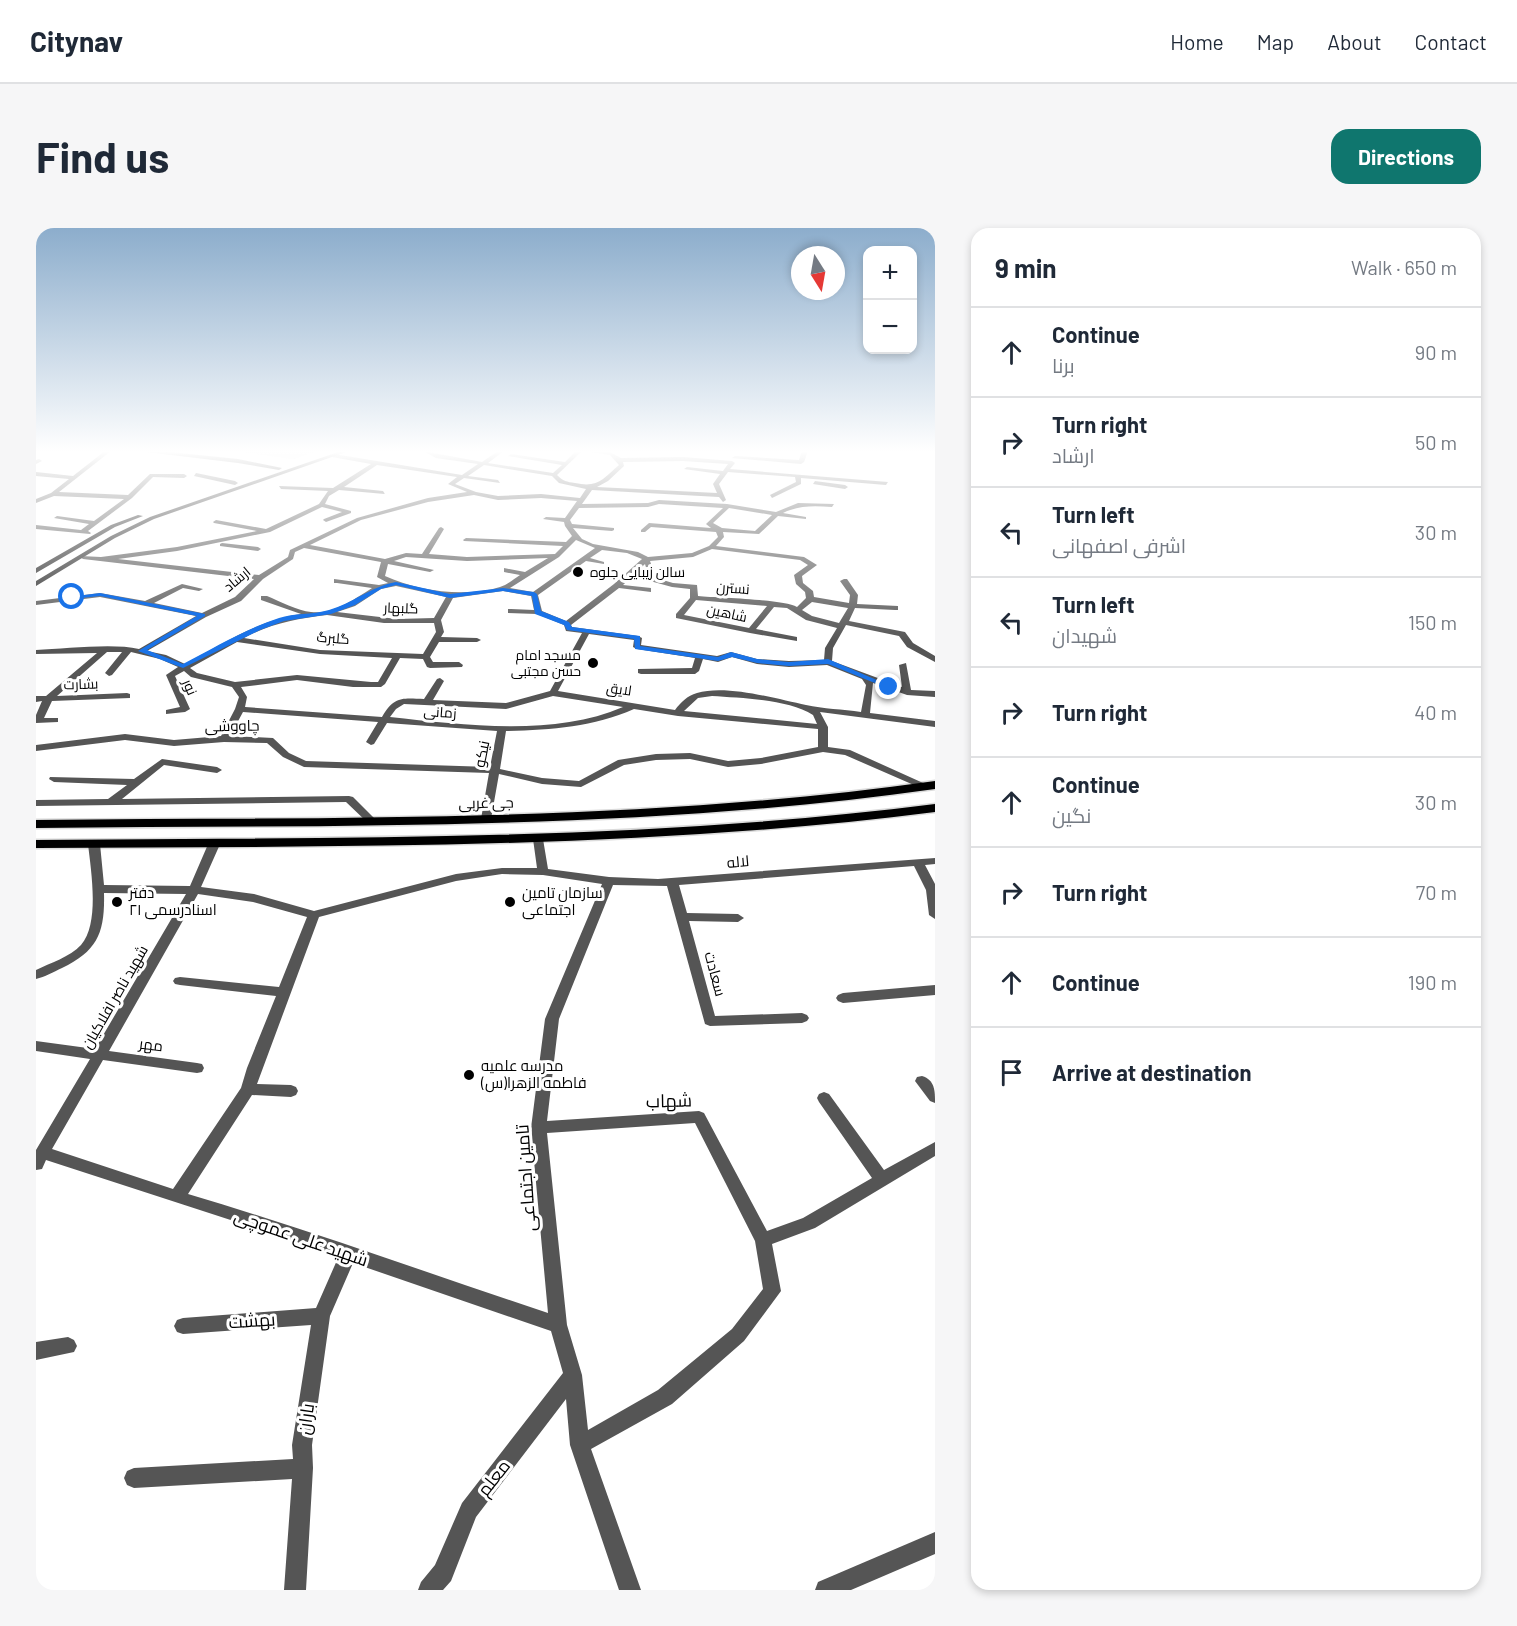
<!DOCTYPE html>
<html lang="en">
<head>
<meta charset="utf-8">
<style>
	:root { --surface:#fff; --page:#f6f6f7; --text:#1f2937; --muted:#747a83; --line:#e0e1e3; --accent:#0f766e }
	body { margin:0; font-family:Barlow,Cairo,sans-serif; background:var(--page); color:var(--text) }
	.controls { position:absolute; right:18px; top:18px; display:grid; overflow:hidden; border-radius:12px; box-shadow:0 3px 9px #0003 }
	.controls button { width:54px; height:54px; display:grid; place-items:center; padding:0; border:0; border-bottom:2px solid var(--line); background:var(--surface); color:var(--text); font:30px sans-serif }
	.compass { position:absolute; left:755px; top:18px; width:54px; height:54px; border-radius:50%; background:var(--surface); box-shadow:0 3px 9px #0003; rotate:169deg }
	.stop { position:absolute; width:18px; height:18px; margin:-14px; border:4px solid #1a73e8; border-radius:50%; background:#fff }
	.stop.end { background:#1a73e8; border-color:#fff; box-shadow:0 2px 6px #0008 }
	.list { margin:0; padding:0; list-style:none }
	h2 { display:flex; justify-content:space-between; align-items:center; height:78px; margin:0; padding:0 24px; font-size:26px }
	h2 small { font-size:20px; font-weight:400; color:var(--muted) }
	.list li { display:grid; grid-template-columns:39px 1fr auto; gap:18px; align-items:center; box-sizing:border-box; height:90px; padding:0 24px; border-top:2px solid var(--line) }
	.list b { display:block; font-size:22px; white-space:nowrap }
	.list p { margin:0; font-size:20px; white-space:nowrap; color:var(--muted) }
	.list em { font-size:20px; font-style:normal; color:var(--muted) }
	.icon { flex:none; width:33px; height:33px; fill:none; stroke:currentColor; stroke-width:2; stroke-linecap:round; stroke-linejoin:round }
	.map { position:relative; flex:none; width:899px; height:1362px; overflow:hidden; border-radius:18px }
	header { display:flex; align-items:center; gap:36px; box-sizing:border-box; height:84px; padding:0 30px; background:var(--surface); border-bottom:2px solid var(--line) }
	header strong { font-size:28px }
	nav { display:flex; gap:33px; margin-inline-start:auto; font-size:21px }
	.intro { display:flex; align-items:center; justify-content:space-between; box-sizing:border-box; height:144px; padding:0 36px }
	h1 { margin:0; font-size:42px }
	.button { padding:15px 27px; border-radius:18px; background:var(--accent); color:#fff; font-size:21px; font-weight:700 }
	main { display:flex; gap:36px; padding:0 36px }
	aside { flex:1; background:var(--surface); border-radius:18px; box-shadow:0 3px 9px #0003 }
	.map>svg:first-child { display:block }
	.green { fill:#dcdcdc }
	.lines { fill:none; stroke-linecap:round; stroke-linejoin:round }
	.primary-casing { stroke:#dbdbdb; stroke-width:3 }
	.street { fill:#555; fill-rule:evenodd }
	.secondary { fill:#222; fill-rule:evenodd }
	.primary { fill:#000; fill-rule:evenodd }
	.route { fill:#1a73e8 }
	.poi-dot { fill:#000; stroke:#fff; stroke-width:2 }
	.labels { text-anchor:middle; stroke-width:6; stroke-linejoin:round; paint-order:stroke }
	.far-poi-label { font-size:14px; fill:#000; stroke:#fff; text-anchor:start }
	.far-street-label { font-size:14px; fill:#000; stroke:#fff }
	.street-label { font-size:15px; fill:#000; stroke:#fff }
	.poi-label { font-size:15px; fill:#000; stroke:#fff; text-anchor:start }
	.near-street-label { font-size:18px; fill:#000; stroke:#fff }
</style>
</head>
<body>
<header>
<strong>Citynav</strong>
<nav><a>Home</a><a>Map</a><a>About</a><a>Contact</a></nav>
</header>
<div class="intro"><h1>Find us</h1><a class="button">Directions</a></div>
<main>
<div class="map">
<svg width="899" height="1362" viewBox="0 0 899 1362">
	<rect width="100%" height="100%" fill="#fff"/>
	<path class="green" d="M194,223H282L258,231Z"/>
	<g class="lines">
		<defs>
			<g id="primary">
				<path d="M899,553V561C601,603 300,597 0,600V592C300,589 601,595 899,553Z"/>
				<path d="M899,576V584C601,622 300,618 0,620V612C300,609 601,614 899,576Z"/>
			</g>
		</defs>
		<use href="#primary" class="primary-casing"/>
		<g class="street">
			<path d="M69,223H75L23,264L92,267L114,246H148L151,248L148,250L117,249L96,270L52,303L55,305L54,306L0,301V297L45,302L53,296L18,290L21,288L58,293L88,271L18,268L0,275V271L15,265L33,251L0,248V244L37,248Z"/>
			<path d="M387,223L446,234L462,223H468L452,235L517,245L526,237L472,228L475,226L529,234L540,223H546L521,247C527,253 531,254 539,255C562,260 567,251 583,237L574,227L549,223H572L585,230L647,229L696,233L699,235L694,241L852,254L850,257L765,250V256L736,270L734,267L760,254L759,249L692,244L683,256L690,272L687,274L683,269L556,262L546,276L612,275L623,272L691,276L740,284L762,275L798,276L796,279C779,278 763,277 747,285L770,289V291L742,288L723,306L687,304L688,309L680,318L768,329L781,337L766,348L767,355L777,363L778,369L813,375L814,367L804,353L808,351H811L822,367L821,376L862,378V382H859L819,380L813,393L869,404L877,415L899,428V434L871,419L863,408L810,397L797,420L796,433L866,459L863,437L870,435L875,462L899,463V469L871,467L837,455L834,485L899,493V499L784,484L792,499V519L814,522L896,559L895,561H887L809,527L787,524L725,536L692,539L654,531L620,532L588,537L545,559L506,556L463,546L455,591L450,594L445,591L453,545L268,539L247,529L231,515L188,514L138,518L89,512L0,523V517L89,506L138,512L185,508L199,481L203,469L196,459L155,449L148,443L139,448L154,481L149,484L130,486V482L144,479L130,447L142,439L124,431L95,424L76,447L73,448L69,445L86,424H71L21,468L91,465L94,466V470L16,473L8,490H22V494L0,495V487L6,473L0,474V468H10L61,425L0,426V422C29,421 76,415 103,421L160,388L64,369L0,377V373L64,365L109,373L146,356L167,361L163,363L147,360L118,375L166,385L199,369L218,351L47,331L44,329L45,328L65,329L141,319L221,303L178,295L177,294L180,292L230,301L283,276L292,263L245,261L243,258L297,260L335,236L296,229L298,226L426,247L442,236L400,230ZM647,233L692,236L687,243L651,239L648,241L684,246L677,256L681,265L561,259L572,253L588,238L587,234ZM341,237L421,249L412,256L431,264L392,270L321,290L254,322L252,329L223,347L82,331L141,323L234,304L286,279L306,284L288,291L287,292L290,294L315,285V283L289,276L293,268L303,262L349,266L347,263L308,259ZM448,237L516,248L523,255L550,261L544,270L505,266L462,268L440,264L419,256L428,250L464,255L462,252L432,248ZM438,267L462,272L505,270L541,273L529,290L510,289L507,291L528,294L529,298L536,308L530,314L430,310L427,312L428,313L527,318L519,326L431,329L393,326L408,301L405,299L403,300L386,326L370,325L349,331L274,317L325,292L392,274ZM623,276L687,280L670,296L675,300L613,295L605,302V304H609L615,299L680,304L682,309L673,318L656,325L612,329L602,324L557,316L546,311L537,300L576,303L578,302V300L536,296L534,292L543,280L612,279ZM693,280L736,287L719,303L686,300L677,295ZM540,312L559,320L497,364L474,360L523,329ZM268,320L345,334L341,349L352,355L343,357L298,351V355H301L336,360C319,371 296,387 275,384C262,383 243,373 231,368H225V372L265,386C223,392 187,416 149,436L130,427L111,423L170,389L205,373L227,351L257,331L259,324ZM676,321L764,332L772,337L758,347L760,356L769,364L770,370L761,379C747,371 682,370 662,368L661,357L637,355L620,350L614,333L657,329ZM566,322L591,325L606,331L578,356L530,393L506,383L502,367L550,333L568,336V334L554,330ZM370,329L431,333L512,330L489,344L468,340V344L484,347C478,351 471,357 464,359C429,370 382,363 349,348L352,336L394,344L398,342L358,333ZM609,336L614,353L636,359L654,361V370L640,386V390L714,405L761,413V409L720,401L738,379L751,380L770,392L801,400L789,420L788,432L753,433L721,431L695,424L681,428L605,417L606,410L602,408L536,399L535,397L583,360L615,364V360L587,357ZM360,358L410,369L398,390L361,391L301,384L319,378L345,361ZM467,363L495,368L498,382L475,381H472V385L501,386L528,397L530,403L546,405L514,463L470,475L397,472L408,453L404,450L401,451L388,471C366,470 358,468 346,489L209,479L211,469L205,459L261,452L317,459H345L349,456L364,430L387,431L391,439L394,440L426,439L427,437L423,434H397L394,429L403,414H441L445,412L441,410L405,409L408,404L405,392L417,370ZM660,372L731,378L713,400L648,387ZM776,374L812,380L803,395L776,388L766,382ZM291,387L348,395H398L400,404L387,426L284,422L208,410C236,395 260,391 291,387ZM553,406L598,412L597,419L601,421L659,430L656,440L602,441V445L605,446H659L663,443L667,431L682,434L696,429L721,436L753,439L791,437L826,451L830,457L825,484C807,481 787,481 770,477C741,471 690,456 661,465C651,468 645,474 639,482L522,463ZM201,414L284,426L356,430L342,454H335L261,447L199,454L161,445L154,440ZM517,468L587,479C518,509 428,497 354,489L360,481L368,476L470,481ZM676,468C705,470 752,471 777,487L781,496L648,483L662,470ZM598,481L642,488L782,501V519L725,530L692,533L654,525L620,526L582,532L543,553L506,550L464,541L470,503C515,502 557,499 598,481ZM207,484L342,494L330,514L335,517L338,516L351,495L461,503L454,539L270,533L253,525L237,510L194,508Z"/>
			<path d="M766,223H772L768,234L765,236L696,230L699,228L763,232Z"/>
			<path d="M0,232L3,231L6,233L0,236Z"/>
			<path d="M160,245L199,253L202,255L199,257L158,248Z"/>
			<path d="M779,253L809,257L812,259L809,261L777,256Z"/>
			<path d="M186,315L222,319L225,321L222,323L184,318V316Z"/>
			<path d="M126,531L181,539L186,542L181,545L128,537L86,571L313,568L317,569L341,593L336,596L332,595L310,574L0,578V572L72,571L91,557L18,554L13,551L14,549L98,551Z"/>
			<path d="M502,608L507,611L512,641L573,649L622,651L899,630V636L889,637L899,656V691L893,687L890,662L878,638L643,657L651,685L702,686L708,690L702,694L653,693L679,788L766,785L771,787L773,790L771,793L766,795L674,798L669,796L631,658L577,657L523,791L511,893L663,883L668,885L731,1003L767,990L836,950L783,874L781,870L783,866L788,864L793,866L848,942L899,914V928L779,1000L736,1016L745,1063L708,1113L636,1176L555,1221L605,1362H583L534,1217L530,1171L440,1289L415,1353L407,1362H382L385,1354L399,1337L426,1275L527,1145L515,1103L317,1035L294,1088L276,1217L277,1240L270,1362H248L256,1251L98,1260L91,1257L88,1250L91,1243L98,1240L257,1231L256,1217L275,1097L147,1106L141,1104L138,1098L141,1092L147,1090L280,1080L302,1030L256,1012L10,932L6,941L0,942V922L54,831L0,823V813L59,821L150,666L68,665C69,704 62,723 26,740C17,744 9,749 0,751V742C14,735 34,729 45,717C64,695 55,643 52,616L54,614H62L64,616L68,657L154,658L173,614L179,611L183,612L185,614L165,659L218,666L278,683L420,646L466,640H501L497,611ZM466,646L507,647L566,656L509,791L495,900L512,1085C392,1045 273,1002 152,966L216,867L255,869L260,867L262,863L260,859L255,857L221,856L283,689L420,653ZM162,666L217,674L271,689L243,759L144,749L139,750L137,753L139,756L144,757L240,768L211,840L205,860L137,961L16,921L67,832L161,845L166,844L168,840L166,836L161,835L73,823ZM659,895L719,1013L727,1061L696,1101L622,1162L552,1202L546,1147L531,1097L511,905Z"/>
			<path d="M899,757V767L807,775L802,773L800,770L802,767L807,765Z"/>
			<path d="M886,848C899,852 899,863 899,875L894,873L879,853L881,849Z"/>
			<path d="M32,1109L38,1112L41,1118L38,1124L0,1132V1114Z"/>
			<path d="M899,1304V1326L815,1362H779L782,1354Z"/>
		</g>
		<g class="secondary">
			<path d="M102,223H124L202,231L246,240L243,242L202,235Z"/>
			<path d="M305,223H313L118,291L79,310L0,358V353L75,308L114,289Z"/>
			<path d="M102,287L107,288L79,299L0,345V340L75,297Z"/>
		</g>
		<use href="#primary" class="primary"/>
	</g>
	<linearGradient id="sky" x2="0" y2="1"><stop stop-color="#8cadcc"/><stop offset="0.54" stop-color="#fff"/><stop offset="1" stop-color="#fff" stop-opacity="0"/></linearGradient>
	<rect width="899" height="414" fill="url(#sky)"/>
	<path class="route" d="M360,354L414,366L467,360L498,364L501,366L505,383L533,394L536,399L604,408V418L682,429L695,424L721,431L753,434L792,431L857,459L851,460L792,436L753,438L721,435L696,429L682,433L599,421L598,411L531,402L528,397L499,386L496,368L467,363L414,370L360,357L345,361L319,377L295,386L248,393L224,402L147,440L102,423L161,388L64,368L36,371L33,369L64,365L169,386V388L111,422L147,436C178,420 209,401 243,390C258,385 276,387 293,382C317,375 334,359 360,354Z"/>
	<g class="poi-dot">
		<circle cx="542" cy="344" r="6"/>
		<circle cx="557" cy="435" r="6"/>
		<circle cx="81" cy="674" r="6"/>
		<circle cx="474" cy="674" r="6"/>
		<circle cx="433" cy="847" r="6"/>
	</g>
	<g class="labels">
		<g class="far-poi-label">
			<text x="554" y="349">سالن زیبایی جلوه</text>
			<text x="545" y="432" text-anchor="end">مسجد امام<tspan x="545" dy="16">حسن مجتبی</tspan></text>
		</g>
		<g class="far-street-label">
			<text transform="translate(201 351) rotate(-40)" y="5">ارشاد</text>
			<text transform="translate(697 360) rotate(4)" y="5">نسترن</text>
			<text transform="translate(365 380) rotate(2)" y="5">گلبهار</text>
			<text transform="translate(691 385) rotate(12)" y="5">شاهین</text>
			<text transform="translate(297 410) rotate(4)" y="5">گلبرگ</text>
			<text transform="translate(45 456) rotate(-2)" y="5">بشارت</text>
			<text transform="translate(154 459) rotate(67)" y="5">نور</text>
			<text transform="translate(583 461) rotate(8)" y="5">لایق</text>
			<text transform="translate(404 484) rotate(4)" y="5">زمانی</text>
		</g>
		<g class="street-label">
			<text transform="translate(196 498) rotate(-1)" y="5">چاووشی</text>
			<text transform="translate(446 526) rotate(-79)" y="5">نیکو</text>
			<text transform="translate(450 575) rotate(-1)" y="5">جی غربی</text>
			<text transform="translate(702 634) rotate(-5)" y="5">لاله</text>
			<text transform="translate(679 746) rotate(75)" y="5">سعادت</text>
			<text transform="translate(79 769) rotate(-60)" y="5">شهید ناصر افلاکیان</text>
			<text transform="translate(115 817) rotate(7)" y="5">مهر</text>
		</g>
		<g class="poi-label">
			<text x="93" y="670">دفتر<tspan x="93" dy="17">اسنادرسمی ۲۱</tspan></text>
			<text x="486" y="670">سازمان تامین<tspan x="486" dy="17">اجتماعی</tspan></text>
			<text x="445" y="843">مدرسه علمیه<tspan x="445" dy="17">فاطمه الزهرا(س)</tspan></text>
		</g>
		<g class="near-street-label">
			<text transform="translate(633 873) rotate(-1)" y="6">شهاب</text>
			<text transform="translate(490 950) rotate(-94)" y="6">تامین اجتماعی</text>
			<text transform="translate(265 1010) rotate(19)" y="6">شهید علی عموچی</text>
			<text transform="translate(216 1093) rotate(-4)" y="6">بهشت</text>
			<text transform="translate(270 1191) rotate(-82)" y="6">باران</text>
			<text transform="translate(458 1250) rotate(-52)" y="6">معلم</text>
		</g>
	</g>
</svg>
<div class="controls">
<button>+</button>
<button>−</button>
</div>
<svg class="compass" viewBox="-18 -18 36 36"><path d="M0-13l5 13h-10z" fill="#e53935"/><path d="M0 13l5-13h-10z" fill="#747a83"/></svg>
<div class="stop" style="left:36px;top:369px"></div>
<div class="stop end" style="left:853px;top:459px"></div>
</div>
<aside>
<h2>9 min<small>Walk · 650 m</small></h2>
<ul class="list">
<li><svg class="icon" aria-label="ahead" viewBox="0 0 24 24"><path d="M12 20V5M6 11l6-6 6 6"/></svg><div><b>Continue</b><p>برنا</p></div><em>90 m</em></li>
<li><svg class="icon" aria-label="right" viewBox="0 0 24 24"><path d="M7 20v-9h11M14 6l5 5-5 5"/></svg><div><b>Turn right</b><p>ارشاد</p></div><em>50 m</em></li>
<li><svg class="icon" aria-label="left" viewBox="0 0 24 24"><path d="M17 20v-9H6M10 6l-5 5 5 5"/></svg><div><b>Turn left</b><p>اشرفی اصفهانی</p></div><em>30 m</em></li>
<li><svg class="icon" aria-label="left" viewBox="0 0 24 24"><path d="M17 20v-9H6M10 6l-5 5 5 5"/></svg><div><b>Turn left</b><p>شهیدان</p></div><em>150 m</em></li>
<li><svg class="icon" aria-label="right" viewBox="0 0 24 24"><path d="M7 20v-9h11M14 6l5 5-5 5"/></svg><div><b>Turn right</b></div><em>40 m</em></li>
<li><svg class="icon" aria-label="ahead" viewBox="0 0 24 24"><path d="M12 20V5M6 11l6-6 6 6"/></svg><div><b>Continue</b><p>نگین</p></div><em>30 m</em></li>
<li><svg class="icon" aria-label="right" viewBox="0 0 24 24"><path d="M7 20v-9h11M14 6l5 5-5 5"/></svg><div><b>Turn right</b></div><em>70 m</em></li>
<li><svg class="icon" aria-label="ahead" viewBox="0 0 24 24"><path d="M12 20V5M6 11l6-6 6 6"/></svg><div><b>Continue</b></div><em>190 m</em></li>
<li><svg class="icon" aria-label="arrive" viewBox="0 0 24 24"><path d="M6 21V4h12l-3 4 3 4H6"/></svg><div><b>Arrive at destination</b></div></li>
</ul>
</aside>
</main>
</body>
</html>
